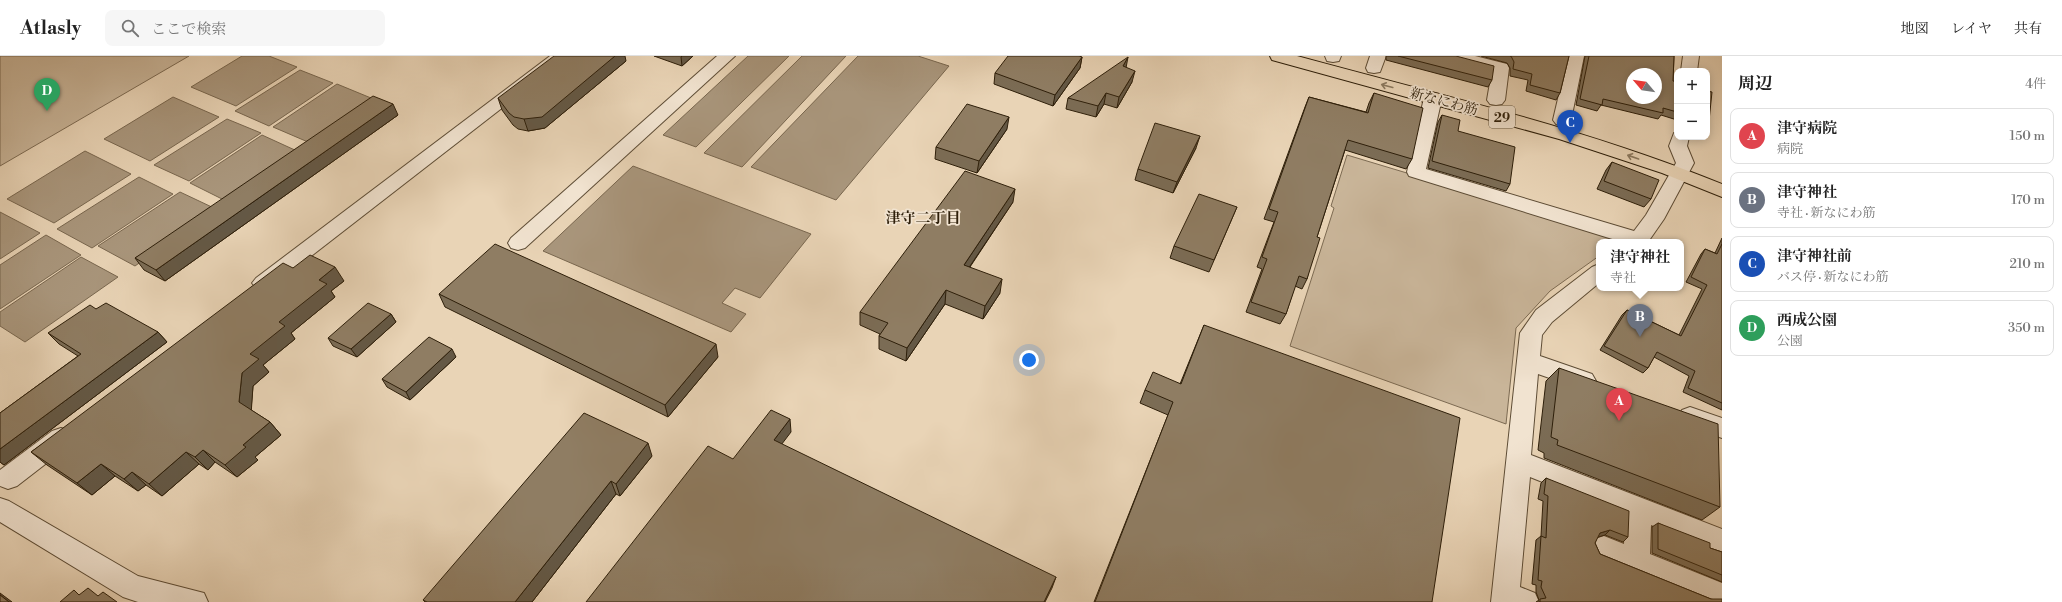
<!DOCTYPE html>
<html lang="ja">
<head>
<meta charset="utf-8">
<style>
	:root { --surface:#fff; --page:#f6f6f6; --text:#222; --muted:#767676; --line:#e0e0e0; --accent:#d93025 }
	body { margin:0; font-family:"Libre Bodoni","Noto Serif JP",serif; background:var(--page); color:var(--text) }
	.controls { position:absolute; right:12px; top:12px; display:grid; overflow:hidden; border-radius:8px; box-shadow:0 2px 10px #0003 }
	.controls button { width:36px; height:36px; display:grid; place-items:center; padding:0; border:0; border-bottom:1px solid var(--line); background:var(--surface); color:var(--text); font:20px sans-serif }
	.compass { position:absolute; left:1626px; top:12px; width:36px; height:36px; border-radius:50%; background:var(--surface); box-shadow:0 2px 10px #0003; rotate:299deg }
	.you { position:absolute; left:1029px; top:304px; width:14px; height:14px; margin:-10px; border:3px solid #fff; border-radius:50%; background:#1a73e8; box-shadow:0 0 0 6px #1a73e833 }
	.badge { display:grid; place-items:center; width:26px; height:26px; border-radius:50%; background:var(--accent); color:#fff; font-size:13px; font-weight:700 }
	.pin { position:absolute; translate:-50% -33px; filter:drop-shadow(0 1px 2px #0008) }
	.pin::after { content:''; position:absolute; top:21px; width:14px; height:12px; background:inherit; clip-path:polygon(0 0,100% 0,50% 100%) }
	.popup { position:absolute; left:1596px; top:183px; width:88px; height:52px; box-sizing:border-box; display:grid; place-content:center; border-radius:8px; background:var(--surface); filter:drop-shadow(0 1px 3px #0005); font-size:13px; white-space:nowrap; color:var(--muted) }
	.popup b { font-size:15px; color:var(--text) }
	.popup::after { content:''; position:absolute; left:50%; top:100%; margin-left:-8px; border:8px solid transparent; border-top-color:var(--surface) }
	.list { margin:0; padding:0; list-style:none }
	h2 { display:flex; justify-content:space-between; align-items:center; height:52px; margin:0; padding:0 16px; font-size:17px }
	h2 small { font-size:13px; font-weight:400; color:var(--muted) }
	.list li { display:grid; grid-template-columns:26px 1fr auto; gap:12px; align-items:center; box-sizing:border-box; height:56px; margin:0 8px 8px; padding:0 8px; border:1px solid var(--line); border-radius:8px }
	.list b { display:block; font-size:15px; white-space:nowrap }
	.list p { margin:0; font-size:13px; white-space:nowrap; color:var(--muted) }
	.list em { font-size:13px; font-style:normal; color:var(--muted) }
	.icon { flex:none; width:22px; height:22px; fill:none; stroke:currentColor; stroke-width:2; stroke-linecap:round; stroke-linejoin:round }
	.map { position:relative; flex:none; width:1722px; height:546px; overflow:hidden }
	header { display:flex; align-items:center; gap:24px; box-sizing:border-box; height:56px; padding:0 20px; background:var(--surface); border-bottom:1px solid var(--line) }
	header strong { font-size:19px }
	nav { display:flex; gap:22px; margin-inline-start:auto; font-size:14px }
	.search { width:280px; height:36px; background:var(--page); display:flex; align-items:center; gap:10px; box-sizing:border-box; padding:0 14px; border-radius:8px; color:var(--muted); font-size:15px }
	main { display:flex }
	aside { flex:1; background:var(--surface) }
	.map>svg:first-child { display:block }
	.green { fill:#c9b599; stroke:#7c6a52 }
	.water { fill:#a9967c; stroke:#78664e }
	.lines { fill:none; stroke-linecap:round; stroke-linejoin:round }
	.minor-casing { stroke:#5d4c35; stroke-width:2 }
	.major-casing { stroke:#2e1f0a; stroke-width:2 }
	.minor { fill:#f1e3d0; fill-rule:evenodd }
	.major { fill:#e9d4b6; fill-rule:evenodd }
	.wall { fill:#7b6c55; stroke:#2e1f0a }
	.shaded-wall { fill:#645845; stroke:#2e1f0a }
	.building { fill:#8f7d63; stroke:#2e1f0a; fill-rule:evenodd }
	.oneway { stroke:#8c7a60 }
	.labels { text-anchor:middle; stroke-width:3.5; stroke-linejoin:round; paint-order:stroke }
	.shield { fill:#f1e3d0; stroke:#685a45; stroke-width:1 }
	.shield-label { font-size:13px; font-weight:bold; fill:#2e1f0a }
	.street-label { font-size:14px; fill:#2e1f0a; stroke:#f1e3d0 }
	.neighbourhood-label { font-size:15px; font-weight:bold; fill:#2e1f0a; stroke:#f1e3d0 }
</style>
</head>
<body>
<header>
<strong>Atlasly</strong>
<div class="search"><svg class="icon" aria-label="search" viewBox="0 0 24 24"><circle cx="10" cy="10" r="6"/><path d="M15 15l6 6"/></svg>ここで検索</div>
<nav><a>地図</a><a>レイヤ</a><a>共有</a></nav>
</header>
<main>
<div class="map">
<svg width="1722" height="546" viewBox="0 0 1722 546">
	<rect width="100%" height="100%" fill="#e9d4b6"/>
	<filter id="stains"><feTurbulence type="fractalNoise" baseFrequency=".005" numOctaves="4"/><feColorMatrix values="0 0 0 0 .2 0 0 0 0 .09 0 0 0 0 .02 0 0 0 .5 -.17"/></filter>
	<radialGradient id="worn" r=".72"><stop offset=".6" stop-color="#630" stop-opacity="0"/><stop offset="1" stop-color="#630" stop-opacity=".3"/></radialGradient>
	<g class="green">
		<path d="M0,0H189L0,110Z"/>
		<path d="M1347,99L1623,182L1618,186H1599V200L1550,235L1516,272L1506,368L1290,290L1334,152L1331,150Z"/>
	</g>
	<g class="water">
		<path d="M242,0H269L297,11L236,50L191,31Z"/>
		<path d="M748,0H789L696,91L663,79Z"/>
		<path d="M802,0H846L742,111L704,97Z"/>
		<path d="M858,0H918L949,10L836,144L751,111Z"/>
		<path d="M300,14L333,27L269,70L235,55Z"/>
		<path d="M337,28L371,42L308,86L273,71Z"/>
		<path d="M173,41L219,61L150,105L104,83Z"/>
		<path d="M227,63L261,77L189,125L154,109Z"/>
		<path d="M262,79L297,95L226,145L190,127Z"/>
		<path d="M85,95L131,118L54,167L7,143Z"/>
		<path d="M633,110L811,178L760,242L735,232L722,247L746,258L731,276L543,195Z"/>
		<path d="M139,121L173,138L92,192L57,173Z"/>
		<path d="M180,136L216,153L135,210L98,190Z"/>
		<path d="M0,156L40,177L0,203Z"/>
		<path d="M46,179L81,199L0,253V209Z"/>
		<path d="M81,201L118,221L25,286L0,270V256Z"/>
	</g>
	<g class="lines">
		<defs>
			<g id="minor">
				<path d="M550,0H569L270,232L263,235L256,232L252,227L256,222Z"/>
				<path d="M717,0H735L525,192L518,194L511,192L508,187L511,182Z"/>
				<path d="M1325,0H1341L1339,5L1333,6L1327,5Z"/>
				<path d="M1370,0H1386L1380,16L1374,17L1368,16L1366,12Z"/>
				<path d="M1448,0H1475L1507,8L1509,12L1505,44L1502,48L1496,49L1490,48L1487,44L1492,15L1450,4Z"/>
				<path d="M1568,0H1584L1571,64L1568,68L1562,70L1556,68L1553,64Z"/>
				<path d="M1683,0H1699L1697,15H1681Z"/>
				<path d="M1433,37L1439,38L1442,42L1426,113L1634,175L1646,159L1676,107L1669,90L1674,77L1677,76V81H1689L1687,90L1694,107L1664,163L1648,186H1622L1409,120L1407,116L1424,42L1427,38Z"/>
				<path d="M1599,208V227L1552,266L1542,279L1540,300L1592,318L1596,325L1592,332L1584,334L1538,318L1531,399L1722,473V497L1651,469L1650,498L1722,527V546H1705L1595,501L1591,492L1595,483L1604,480L1624,488L1625,459L1530,421L1520,531L1535,537L1539,546H1491L1520,277L1536,254L1592,211Z"/>
				<path d="M1690,351L1722,362V382L1682,368L1678,361L1682,354Z"/>
				<path d="M61,372L70,375L73,382L70,389L17,430L8,433L0,430V414L52,375Z"/>
				<path d="M0,442L9,445L138,520L204,537L208,546H138L123,541L0,466Z"/>
			</g>
			<path id="major" d="M1270,0H1297C1439,39 1585,72 1722,128V141L1662,117L1559,83L1272,4Z"/>
		</defs>
		<use href="#minor" class="minor-casing"/>
		<use href="#major" class="major-casing"/>
		<use href="#minor" class="minor"/>
		<use href="#major" class="major"/>
	</g>
	<g class="wall">
		<path d="M654,0H693L682,10Z"/>
		<path d="M1386,0H1456L1492,24L1488,31L1386,4Z"/>
		<path d="M1481,0H1569L1560,37L1556,44L1526,35L1528,24L1510,20V12L1507,7Z"/>
		<path d="M1585,0H1674L1673,25L1677,26V64L1661,59L1658,63L1601,49L1597,55L1576,49Z"/>
		<path d="M1082,1L1080,12L1053,50L994,28L995,17Z"/>
		<path d="M626,5L545,72L528,75L518,73L513,69L502,54L498,42Z"/>
		<path d="M1126,11L1132,26L1117,52L1104,48L1096,61L1066,53L1068,42Z"/>
		<path d="M1374,37L1412,103L1406,113L1345,94L1317,181L1307,223L1302,233L1295,230L1286,258L1280,268L1246,256L1262,213L1257,211L1274,166L1264,163L1305,51L1309,41L1366,56L1369,47Z"/>
		<path d="M398,59L165,225L144,214L135,202Z"/>
		<path d="M1442,59L1510,128L1506,135L1428,112L1438,66Z"/>
		<path d="M1007,73L977,117L935,103L936,91Z"/>
		<path d="M1196,92L1173,137L1135,124L1138,113Z"/>
		<path d="M1612,106L1651,143L1644,151L1597,133L1606,114Z"/>
		<path d="M1013,146L970,211L1000,237L983,263L945,248L906,305L879,293V280L880,278L860,269V256Z"/>
		<path d="M1237,151L1209,216L1170,202L1174,190Z"/>
		<path d="M1722,182V354L1683,336L1689,320L1654,301L1648,312L1643,317L1600,294L1622,259L1627,254L1679,279L1702,233L1686,226L1701,198L1705,193L1715,197Z"/>
		<path d="M293,212L344,225L331,235L335,241L291,277L295,283L263,309L269,316L253,330L251,354L270,366L281,379L255,401L258,404L237,421L215,406L208,414L199,408L162,440L146,429L138,435L115,420L92,439L47,409L31,396Z"/>
		<path d="M439,238L718,301L668,361L445,251Z"/>
		<path d="M96,253L158,276L167,286L4,409L0,406V357L78,300L59,288L48,277Z"/>
		<path d="M391,258L396,266L357,301L333,290L328,282Z"/>
		<path d="M1204,269L1432,546H1094L1168,359L1140,347L1145,334L1180,328Z"/>
		<path d="M456,301L410,344L387,331L382,323Z"/>
		<path d="M1559,312L1720,451L1702,464L1544,402V397L1538,394L1546,325Z"/>
		<path d="M652,400L620,440L616,438L532,546H425L423,544Z"/>
		<path d="M1546,422L1628,481L1623,486L1605,479L1598,480L1595,487L1600,498L1711,543L1722,546H1536L1539,544L1536,536V529L1532,528L1536,484L1541,480L1543,445L1538,443L1541,427Z"/>
		<path d="M1658,467L1710,492L1722,496V526L1652,497V471Z"/>
	</g>
	<g class="shaded-wall">
		<path d="M615,0H625L626,5L545,72L528,75L524,63Z"/>
		<path d="M682,0H693L682,10L681,1Z"/>
		<path d="M1082,1L1080,12L1053,50L1055,39Z"/>
		<path d="M1128,1L1126,12L1123,10Z"/>
		<path d="M1135,15L1132,26L1117,52L1119,41Z"/>
		<path d="M1106,37L1104,48L1096,61L1098,50Z"/>
		<path d="M393,48L398,59L165,225L156,214Z"/>
		<path d="M1009,61L1007,73L977,117L979,105Z"/>
		<path d="M1200,80L1196,92L1173,137L1177,126Z"/>
		<path d="M1015,133L1013,146L962,222L964,209Z"/>
		<path d="M335,211L344,225L331,235L335,241L291,277L295,283L263,309L269,316L253,330L251,359L239,346L242,317L250,298L279,266L319,224Z"/>
		<path d="M1002,223L1000,237L983,263L985,250Z"/>
		<path d="M946,234L945,248L906,305L907,292Z"/>
		<path d="M391,258L396,266L357,301L351,293Z"/>
		<path d="M158,276L167,286L4,409L0,406V393Z"/>
		<path d="M716,288L718,301L668,361L665,349Z"/>
		<path d="M452,293L456,301L410,344L406,336Z"/>
		<path d="M790,363L791,376L775,397L774,384Z"/>
		<path d="M270,366L281,379L255,401L258,404L237,421L225,409L243,389Z"/>
		<path d="M648,387L652,400L620,440L616,428Z"/>
		<path d="M203,394L215,406L208,414L195,401Z"/>
		<path d="M186,396L199,408L162,440L149,428Z"/>
		<path d="M101,408L115,420L92,439L77,427Z"/>
		<path d="M132,416L146,429L138,435L124,423Z"/>
		<path d="M611,425L616,438L532,546H515Z"/>
		<path d="M1610,474L1605,479L1595,482L1600,477Z"/>
		<path d="M1056,521L1052,532L1045,546H1044Z"/>
		<path d="M0,537L12,546H9L0,539Z"/>
	</g>
	<g class="building">
		<path d="M554,0H615L542,61L524,63L514,61L509,57L498,42Z"/>
		<path d="M1008,0H1079L1082,1L1055,39L995,17Z"/>
		<path d="M1398,0H1456L1494,10L1492,24Z"/>
		<path d="M1510,0H1569L1560,37L1530,29L1532,18L1513,13L1514,6L1511,0Z"/>
		<path d="M1589,0H1674L1673,25L1677,26V56L1663,52V57L1603,43L1602,49L1580,43ZM1632,18H1656V42H1632Z"/>
		<path d="M1128,1L1123,10L1135,15L1119,41L1106,37L1098,50L1068,42Z"/>
		<path d="M1707,35L1712,36L1709,65L1707,64Z"/>
		<path d="M1374,37L1423,52L1412,103L1348,84L1317,181L1320,182L1307,223L1299,220L1286,258L1251,246L1267,203L1262,201L1278,156L1269,153L1309,41L1368,57Z"/>
		<path d="M373,40L393,48L156,214L135,202Z"/>
		<path d="M967,48L1009,61L979,105L936,91Z"/>
		<path d="M1442,59L1460,64L1458,75L1515,91L1510,128L1432,105Z"/>
		<path d="M1155,67L1200,80L1177,126L1138,113Z"/>
		<path d="M1612,106L1659,124L1651,143L1604,125Z"/>
		<path d="M965,115L1015,133L964,209L1002,223L985,250L946,234L907,292L879,280L888,267L860,256Z"/>
		<path d="M1199,138L1237,151L1214,204L1174,190Z"/>
		<path d="M495,188L716,288L665,349L439,238Z"/>
		<path d="M1722,188V347L1688,332L1695,315L1657,296L1648,312L1604,290L1627,254L1681,280L1707,229L1691,221L1705,193L1717,198Z"/>
		<path d="M310,199L335,211L319,224L327,228L279,266L285,270L250,298L259,303L242,317L239,346L270,366L243,389L246,391L225,409L203,394L195,401L186,396L149,428L132,416L124,423L101,408L77,427L31,396L283,207L293,212Z"/>
		<path d="M106,247L158,276L0,393V357L81,298L48,277L90,249L96,253Z"/>
		<path d="M368,247L391,258L351,293L328,282Z"/>
		<path d="M1204,269L1460,362L1432,546H1095L1173,346L1145,334L1153,316L1181,328Z"/>
		<path d="M429,281L452,293L406,336L382,323Z"/>
		<path d="M1559,312L1718,368L1720,451L1557,389L1558,384L1551,381Z"/>
		<path d="M771,354L790,363L774,384L1056,521L1044,546H586L708,390L733,403Z"/>
		<path d="M584,357L648,387L616,428L611,425L515,546H427L423,544Z"/>
		<path d="M1546,422L1629,455L1628,481L1610,474L1600,477L1595,487L1600,498L1711,543H1722V546H1540V543L1546,542L1541,531L1542,525L1538,524L1541,480L1546,482L1548,440L1544,438Z"/>
		<path d="M1658,467L1710,487V492L1722,496V519L1658,493Z"/>
		<path d="M88,532L98,540L103,536L117,546H60L74,534L79,539Z"/>
		<path d="M0,539L9,546H0Z"/>
	</g>
	<defs><path id="oneway-shaft" d="M-6 0H5M1.5-3L5.5 0L1.5 3" fill="none" stroke-width="1.6" stroke-linecap="round" stroke-linejoin="round"/></defs>
	<g class="oneway">
		<use href="#oneway-shaft" transform="translate(1387 30) rotate(-165)"/>
		<use href="#oneway-shaft" transform="translate(1633 101) rotate(-161)"/>
	</g>
	<g class="labels">
		<rect class="shield" x="1489" y="50" width="26" height="22" rx="3"/>
		<g class="shield-label">
			<text x="1502" y="66">29</text>
		</g>
		<g class="street-label">
			<text transform="translate(1444 45) rotate(15)" y="5">新なにわ筋</text>
		</g>
		<g class="neighbourhood-label">
			<text x="923" y="167">津守二丁目</text>
		</g>
	</g>
	<rect width="100%" height="100%" filter="url(#stains)"/>
	<rect width="100%" height="100%" fill="url(#worn)"/>
</svg>
<div class="controls">
<button>+</button>
<button>−</button>
</div>
<svg class="compass" viewBox="-18 -18 36 36"><path d="M0-13l5 13h-10z" fill="#e53935"/><path d="M0 13l5-13h-10z" fill="#767676"/></svg>
<div class="you"></div>
<div class="pin badge" style="left:1619px;top:365px;background:#e0444e">A</div>
<div class="pin badge" style="left:1640px;top:281px;background:#6b7280">B</div>
<div class="popup"><b>津守神社</b>寺社</div>
<div class="pin badge" style="left:1570px;top:87px;background:#1a4fb4">C</div>
<div class="pin badge" style="left:47px;top:55px;background:#2e9e5b">D</div>
</div>
<aside>
<h2>周辺<small>4件</small></h2>
<ul class="list">
<li><span class="badge" style="background:#e0444e">A</span><div><b>津守病院</b><p>病院</p></div><em>150 m</em></li>
<li><span class="badge" style="background:#6b7280">B</span><div><b>津守神社</b><p>寺社 · 新なにわ筋</p></div><em>170 m</em></li>
<li><span class="badge" style="background:#1a4fb4">C</span><div><b>津守神社前</b><p>バス停 · 新なにわ筋</p></div><em>210 m</em></li>
<li><span class="badge" style="background:#2e9e5b">D</span><div><b>西成公園</b><p>公園</p></div><em>350 m</em></li>
</ul>
</aside>
</main>
</body>
</html>
